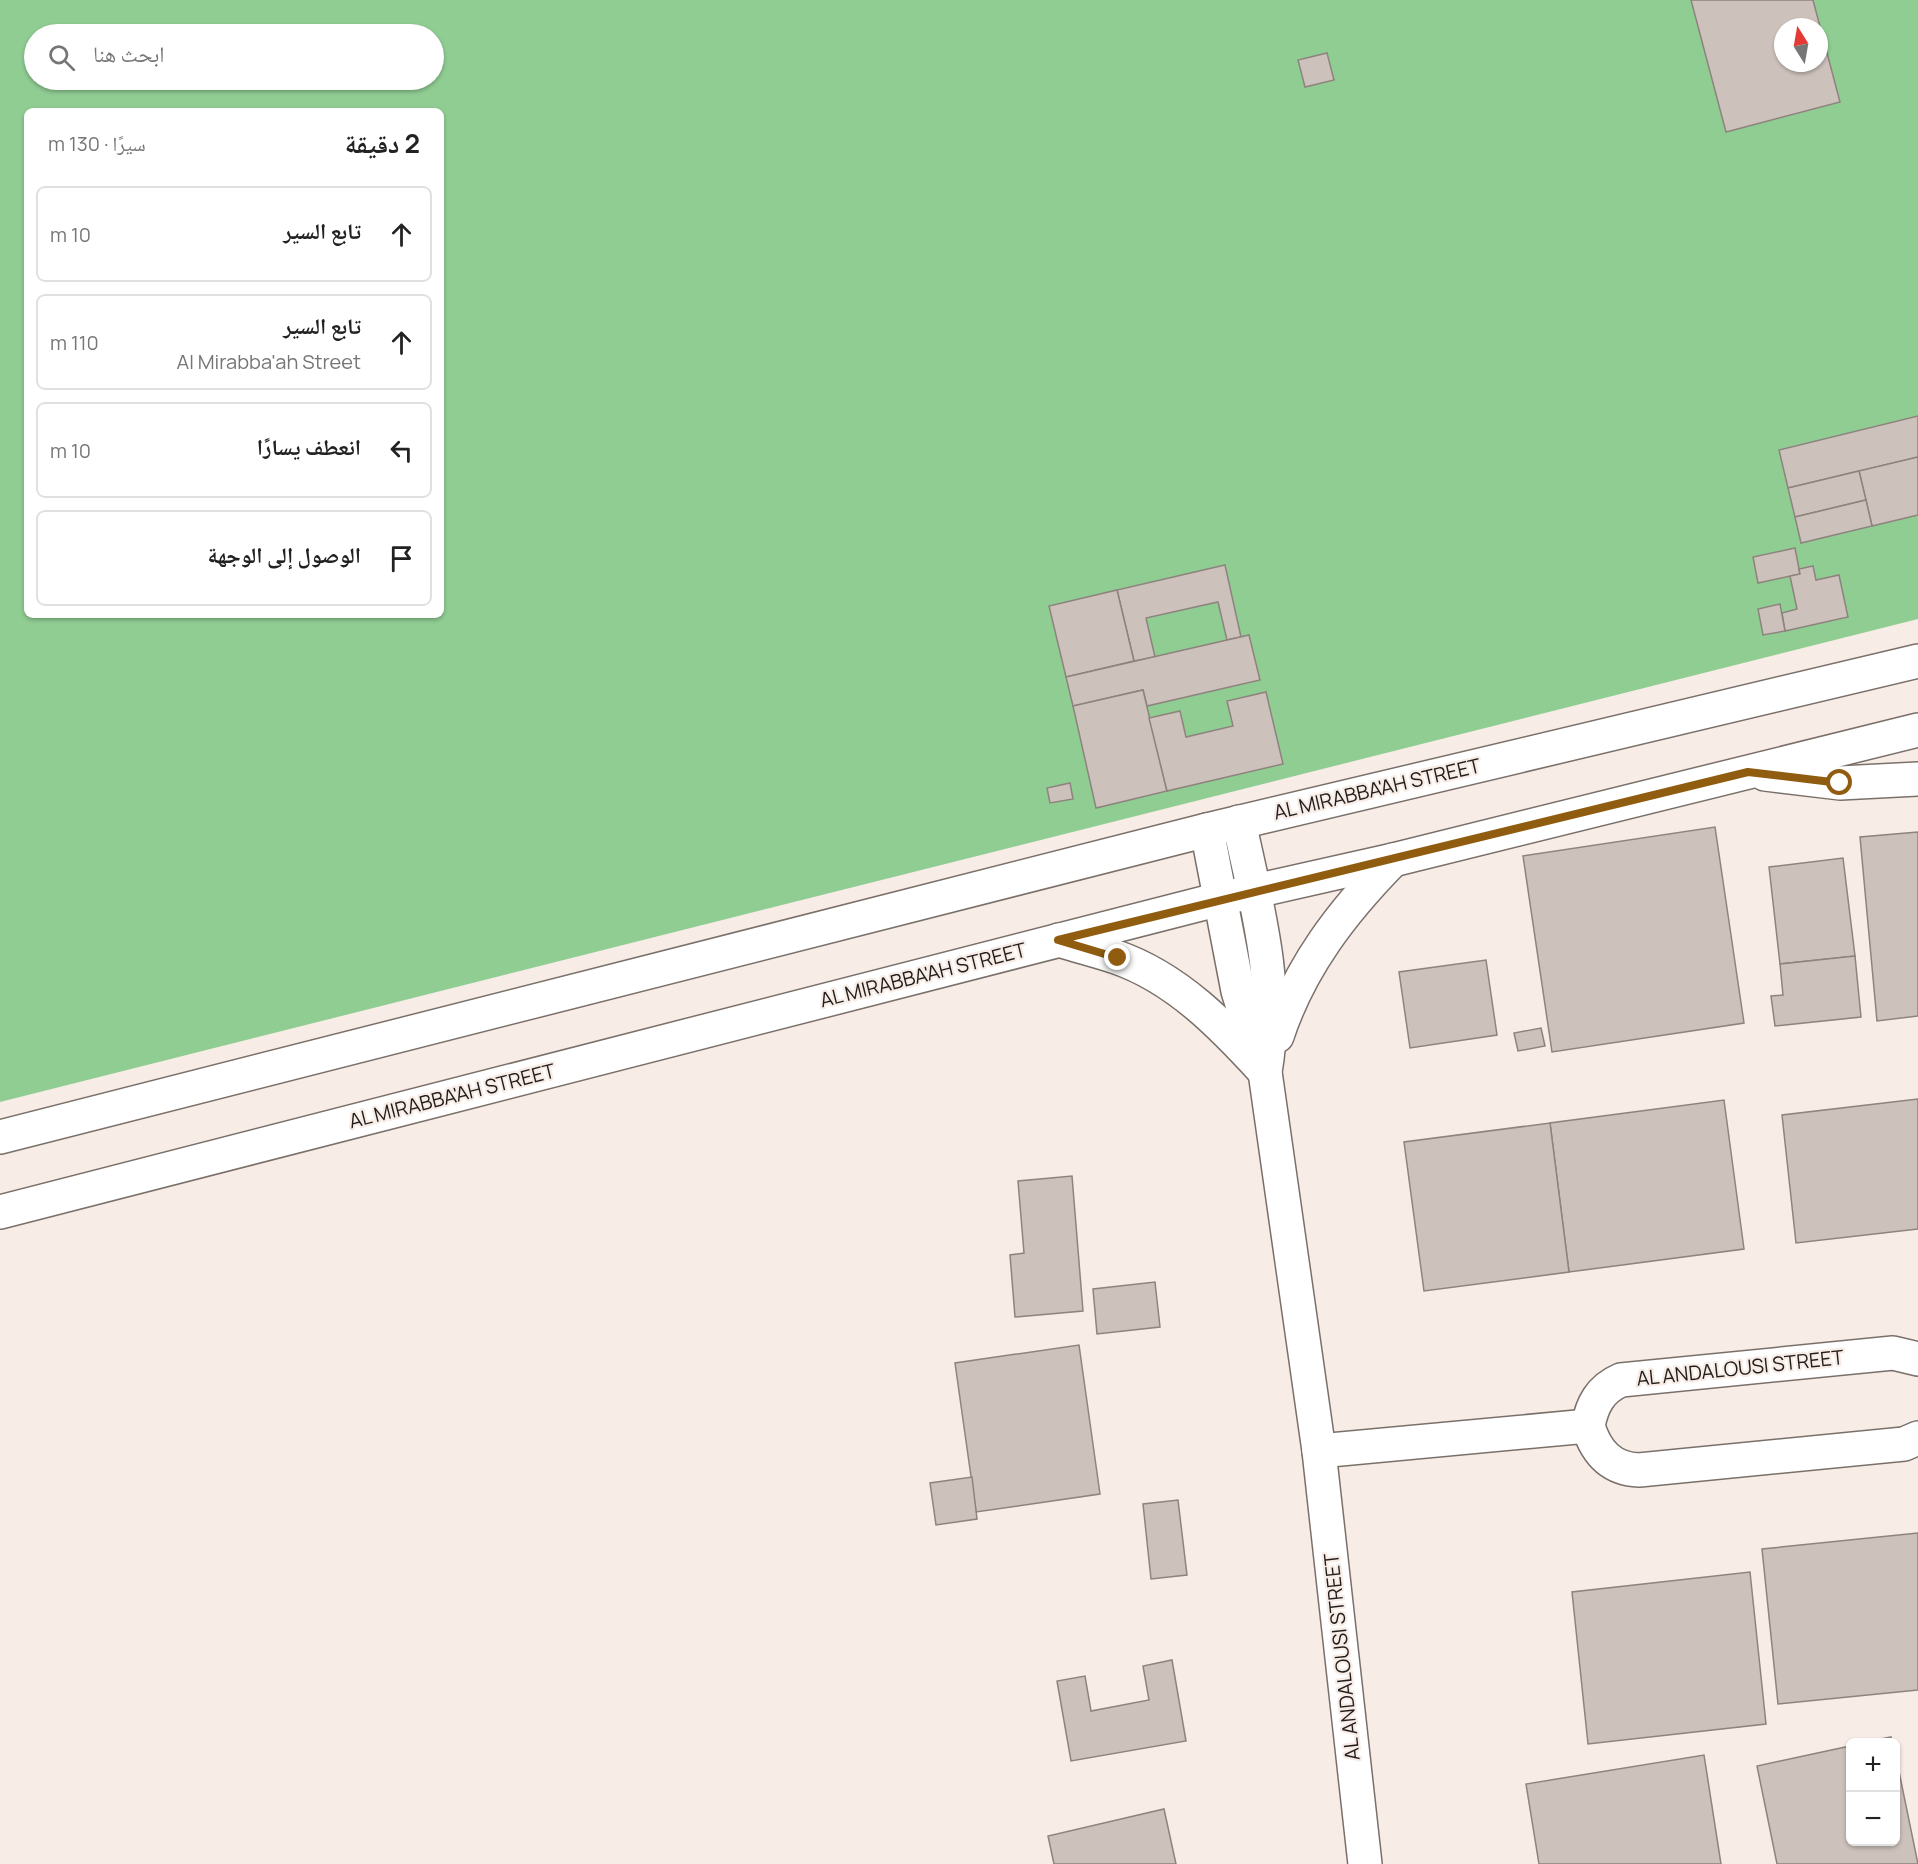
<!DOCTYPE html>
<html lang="ar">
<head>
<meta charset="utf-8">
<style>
	:root { --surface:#fff; --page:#f6f6f6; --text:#222; --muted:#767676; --line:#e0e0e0 }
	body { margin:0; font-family:Manrope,"Noto Naskh Arabic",sans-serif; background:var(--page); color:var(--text); direction:rtl }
	.controls { position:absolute; right:18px; bottom:18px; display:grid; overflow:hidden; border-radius:9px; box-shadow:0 2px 4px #0004 }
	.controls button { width:54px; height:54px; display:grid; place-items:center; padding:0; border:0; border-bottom:2px solid var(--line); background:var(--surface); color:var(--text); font:30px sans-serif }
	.compass { position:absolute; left:1774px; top:18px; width:54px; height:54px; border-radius:50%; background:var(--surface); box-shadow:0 2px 4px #0004; rotate:349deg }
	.stop { position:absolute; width:18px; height:18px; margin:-14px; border:4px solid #905c0f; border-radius:50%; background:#fff }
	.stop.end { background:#905c0f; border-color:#fff; box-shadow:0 2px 6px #0008 }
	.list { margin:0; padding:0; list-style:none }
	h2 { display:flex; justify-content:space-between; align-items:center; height:78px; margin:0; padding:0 24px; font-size:26px }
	h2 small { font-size:20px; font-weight:400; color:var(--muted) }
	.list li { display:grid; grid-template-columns:39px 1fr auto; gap:18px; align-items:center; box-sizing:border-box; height:96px; margin:0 12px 12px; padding:0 12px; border:2px solid var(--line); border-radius:9px }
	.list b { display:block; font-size:22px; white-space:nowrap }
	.list p { margin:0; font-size:20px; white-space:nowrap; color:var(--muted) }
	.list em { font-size:20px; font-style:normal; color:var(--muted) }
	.icon { flex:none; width:33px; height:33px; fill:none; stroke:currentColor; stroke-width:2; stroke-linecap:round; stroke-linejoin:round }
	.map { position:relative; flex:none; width:1918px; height:1864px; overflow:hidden; direction:ltr }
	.search { position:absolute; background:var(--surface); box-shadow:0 2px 4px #0004; left:24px; top:24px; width:420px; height:66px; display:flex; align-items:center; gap:15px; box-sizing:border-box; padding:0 21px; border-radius:33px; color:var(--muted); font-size:22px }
	.panel { position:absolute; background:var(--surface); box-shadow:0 2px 4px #0004; left:24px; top:108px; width:420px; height:510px; border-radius:9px; direction:rtl }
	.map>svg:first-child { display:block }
	.green { fill:#90cd93; fill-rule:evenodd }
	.building { fill:#ccc1bb; stroke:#8e837e; stroke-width:1.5; fill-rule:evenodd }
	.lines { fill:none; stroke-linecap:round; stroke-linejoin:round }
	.minor-casing { stroke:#7a706a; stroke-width:36 }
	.minor { stroke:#fff; stroke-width:33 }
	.route { stroke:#905c0f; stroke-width:8 }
	.labels { text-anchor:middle; stroke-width:4.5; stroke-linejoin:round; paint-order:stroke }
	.street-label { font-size:20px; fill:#211d1b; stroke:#f8ece6 }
</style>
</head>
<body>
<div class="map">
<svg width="1918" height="1864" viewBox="0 0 1918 1864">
	<rect width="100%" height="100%" fill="#f8ece6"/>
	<path class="green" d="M0,0H1918V619L0,1102ZM1783,27H1819V63H1783ZM34,34H434V80H34ZM27,111H441V615H27Z"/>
	<g class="building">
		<path d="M1691,0H1813L1840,102L1726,132ZM1783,27H1819V63H1783Z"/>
		<path d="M1327,53L1334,80L1305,87L1298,60Z"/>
		<path d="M1918,416V457L1788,488L1779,450Z"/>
		<path d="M1918,457V515L1872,526L1859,471Z"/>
		<path d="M1859,471L1866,500L1795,517L1788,488Z"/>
		<path d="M1866,500L1872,526L1801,543L1795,517Z"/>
		<path d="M1795,548L1800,574L1758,583L1753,557Z"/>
		<path d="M1225,565L1241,637L1227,640L1218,602L1146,618L1155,657L1134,661L1117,590Z"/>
		<path d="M1813,566L1816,580L1839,575L1848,617L1785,631L1782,613L1797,609L1790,576L1800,574L1799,569Z"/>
		<path d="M1117,590L1134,661L1066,677L1049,606Z"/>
		<path d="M1780,604L1785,631L1763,635L1758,609Z"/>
		<path d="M1249,635L1260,680L1147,706L1143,690L1073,706L1066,677Z"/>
		<path d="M1143,690L1167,791L1096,808L1073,706Z"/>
		<path d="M1266,692L1283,764L1167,791L1149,718L1180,711L1186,737L1233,726L1227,701Z"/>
		<path d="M1070,783L1073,799L1050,803L1047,788Z"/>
		<path d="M1715,827L1744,1023L1552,1052L1523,856Z"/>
		<path d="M1918,832V1016L1877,1021L1860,837Z"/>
		<path d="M1843,858L1855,956L1780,964L1769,867Z"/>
		<path d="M1855,956L1861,1017L1775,1026L1771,996L1783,995L1780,964Z"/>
		<path d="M1486,960L1497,1035L1410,1048L1399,972Z"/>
		<path d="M1541,1028L1545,1046L1518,1051L1514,1033Z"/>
		<path d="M1918,1099V1229L1796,1243L1782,1115Z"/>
		<path d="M1724,1100L1744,1249L1569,1272L1550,1123Z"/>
		<path d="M1550,1123L1569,1272L1424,1291L1404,1142Z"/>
		<path d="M1072,1176L1083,1311L1015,1317L1010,1255L1024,1253L1018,1181Z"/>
		<path d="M1155,1282L1160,1327L1097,1334L1093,1289Z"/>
		<path d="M1079,1345L1100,1494L976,1512L955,1363Z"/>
		<path d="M972,1477L977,1519L936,1525L930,1483Z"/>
		<path d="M1178,1500L1187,1575L1151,1579L1143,1504Z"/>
		<path d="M1918,1533V1690L1778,1704L1762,1549Z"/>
		<path d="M1750,1572L1766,1724L1588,1744L1572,1592Z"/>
		<path d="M1172,1660L1186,1741L1071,1761L1057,1681L1085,1676L1091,1711L1149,1700L1143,1666Z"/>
		<path d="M1891,1737L1892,1742H1866Z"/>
		<path d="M1850,1746V1842H1896V1757L1918,1864H1777L1757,1766Z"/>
		<path d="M1704,1755L1721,1864H1539L1526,1784Z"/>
		<path d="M1164,1809L1176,1864H1054L1048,1836Z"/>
	</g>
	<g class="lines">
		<defs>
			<g id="minor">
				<path d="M1765,774L1840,783L1918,779"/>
				<path d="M1239,822C1257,906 1280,986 1265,1072L1319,1451L1365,1864"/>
				<path d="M1207,830L1238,991L1258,1056"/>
				<path d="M1059,940C1078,946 1098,951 1116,957C1177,978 1223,1026 1265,1072"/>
				<path d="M1277,1036C1300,966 1343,911 1393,860"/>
				<path d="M0,1137L1207,830L1918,661"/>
				<path d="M0,1212L1220,899L1393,860L1918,730"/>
				<path d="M1918,1359L1893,1353L1621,1380C1600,1389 1592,1405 1588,1426C1596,1452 1611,1469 1639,1470L1904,1444L1918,1438"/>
				<path d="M1319,1451L1588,1426"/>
			</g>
		</defs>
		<use href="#minor" class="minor-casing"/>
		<use href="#minor" class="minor"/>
	</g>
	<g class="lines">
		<path class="route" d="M1118,958L1058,940L1748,772L1840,783"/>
	</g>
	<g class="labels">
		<g class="street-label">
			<text transform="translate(1377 789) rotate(-13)" y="7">AL MIRABBA'AH STREET</text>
			<text transform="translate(923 975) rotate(-14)" y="7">AL MIRABBA'AH STREET</text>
			<text transform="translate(452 1096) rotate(-14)" y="7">AL MIRABBA'AH STREET</text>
			<text transform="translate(1740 1368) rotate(-6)" y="7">AL ANDALOUSI STREET</text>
			<text transform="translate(1342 1657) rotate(-96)" y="7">AL ANDALOUSI STREET</text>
		</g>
	</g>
</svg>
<div class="controls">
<button>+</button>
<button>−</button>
</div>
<svg class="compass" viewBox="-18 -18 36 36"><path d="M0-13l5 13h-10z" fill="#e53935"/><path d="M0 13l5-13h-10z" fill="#767676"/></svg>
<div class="stop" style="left:1840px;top:783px"></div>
<div class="stop end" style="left:1118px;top:958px"></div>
<div class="search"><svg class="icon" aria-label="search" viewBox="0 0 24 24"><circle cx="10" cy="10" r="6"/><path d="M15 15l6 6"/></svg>ابحث هنا</div>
<section class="panel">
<h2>2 دقيقة<small>سيرًا · 130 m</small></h2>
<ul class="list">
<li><svg class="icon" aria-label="ahead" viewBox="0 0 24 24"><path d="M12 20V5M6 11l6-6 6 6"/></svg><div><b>تابع السير</b></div><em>10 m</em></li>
<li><svg class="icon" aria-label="ahead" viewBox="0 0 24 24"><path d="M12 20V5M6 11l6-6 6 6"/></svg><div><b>تابع السير</b><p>Al Mirabba'ah Street</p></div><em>110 m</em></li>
<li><svg class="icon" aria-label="left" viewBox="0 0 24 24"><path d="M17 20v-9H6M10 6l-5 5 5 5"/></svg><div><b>انعطف يسارًا</b></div><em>10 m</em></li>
<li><svg class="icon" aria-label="arrive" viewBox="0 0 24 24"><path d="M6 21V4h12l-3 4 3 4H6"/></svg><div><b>الوصول إلى الوجهة</b></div></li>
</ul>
</section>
</div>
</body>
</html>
